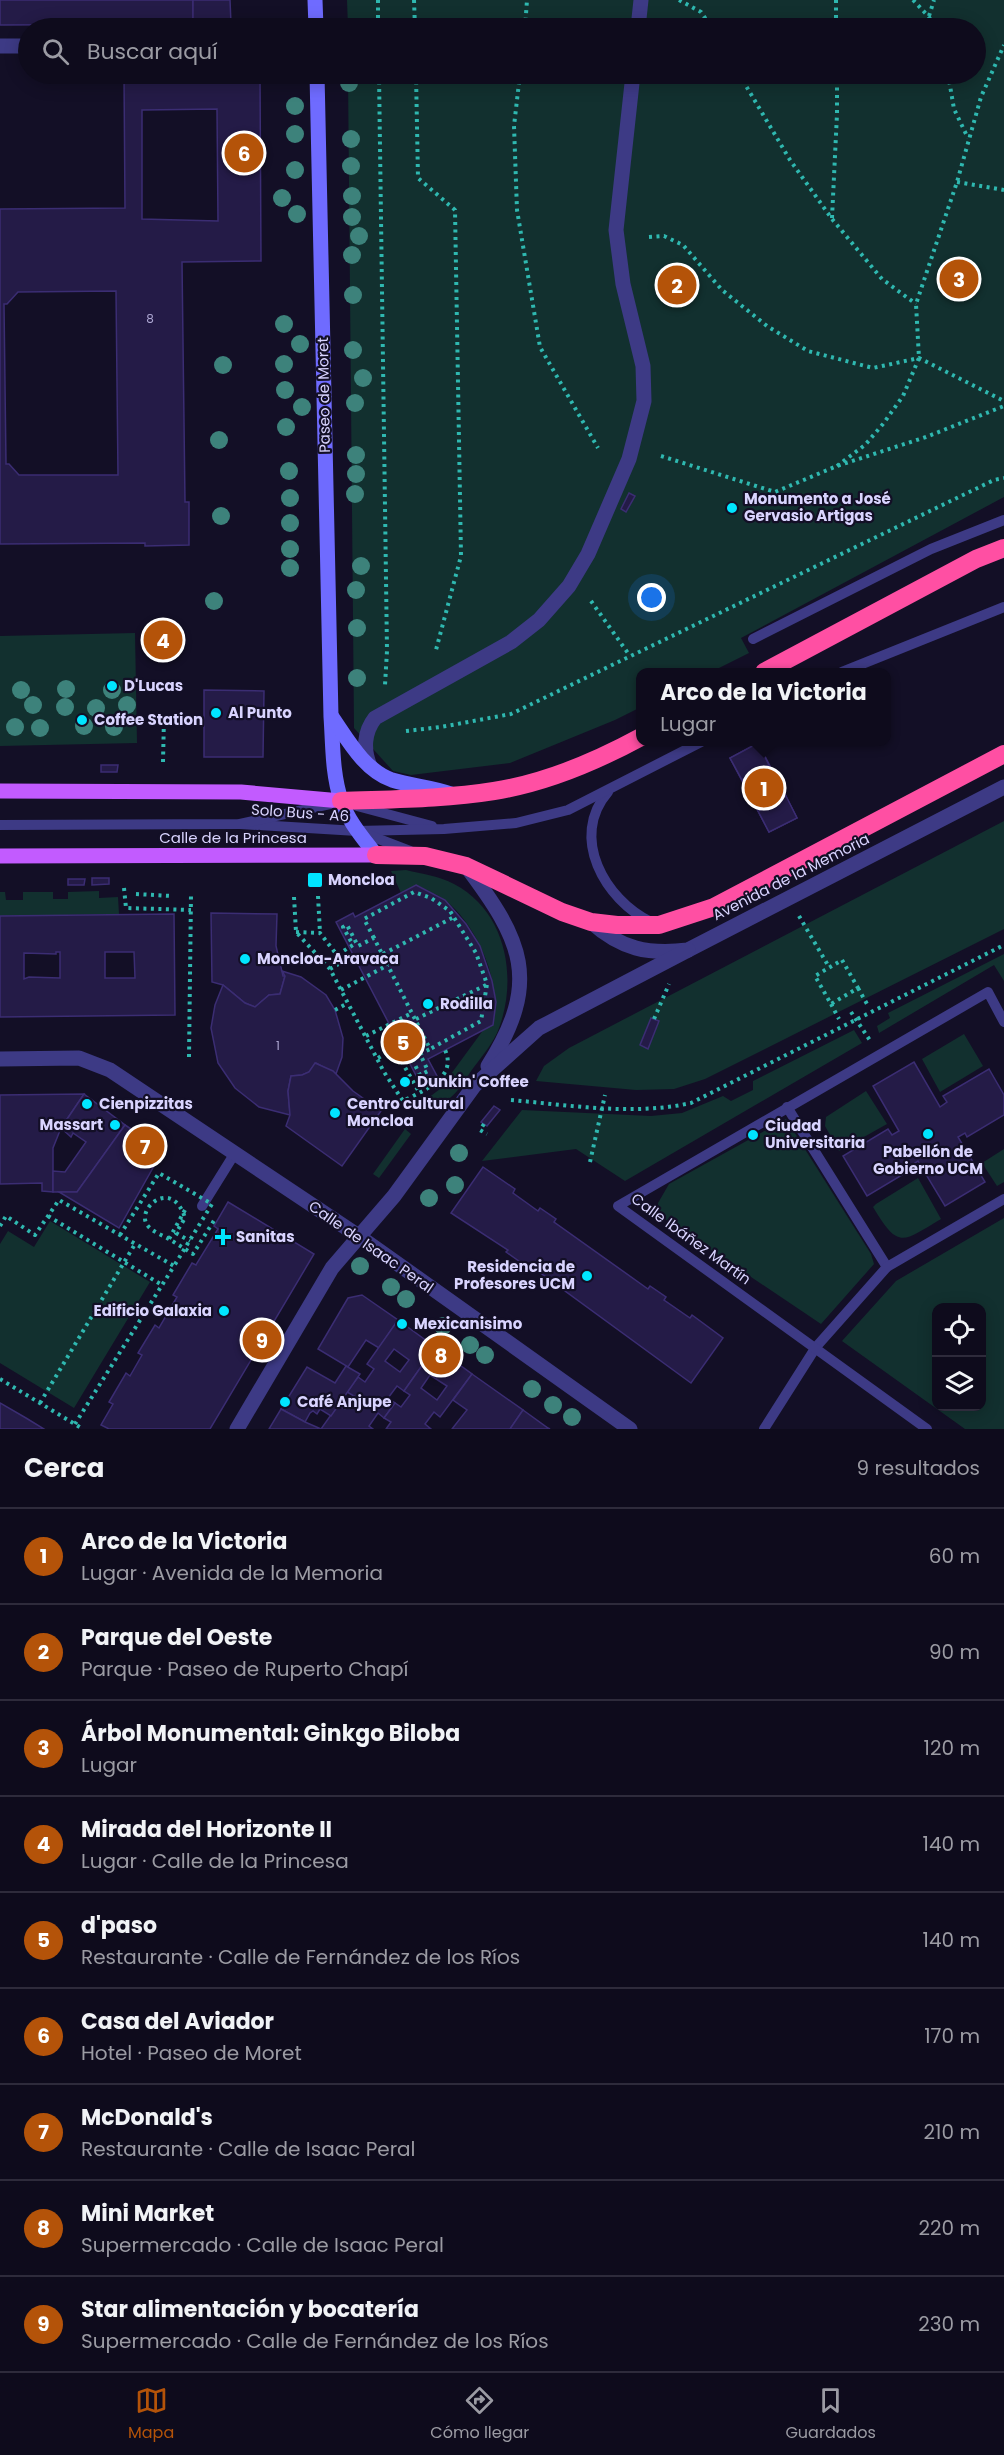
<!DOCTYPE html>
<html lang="es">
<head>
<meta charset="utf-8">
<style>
	:root { --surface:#0e0b1c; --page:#171425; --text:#f1f3f6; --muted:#9b9ba3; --line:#2e2b3b; --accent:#b45309 }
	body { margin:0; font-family:Poppins,sans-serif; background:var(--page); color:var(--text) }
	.controls { position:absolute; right:18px; bottom:18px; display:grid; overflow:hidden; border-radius:12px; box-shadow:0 3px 15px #0003 }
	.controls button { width:54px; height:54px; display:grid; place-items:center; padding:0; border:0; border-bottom:2px solid var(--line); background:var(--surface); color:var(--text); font:30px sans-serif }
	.you { position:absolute; left:652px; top:598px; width:21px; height:21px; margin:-15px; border:4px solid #fff; border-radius:50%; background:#1a73e8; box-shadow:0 0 0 9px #1a73e833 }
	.badge { display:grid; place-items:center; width:39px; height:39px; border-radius:50%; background:var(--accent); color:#fff; font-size:20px; font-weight:700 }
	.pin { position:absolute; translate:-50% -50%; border:3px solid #fff; box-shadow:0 2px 6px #0006 }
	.popup { position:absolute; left:636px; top:668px; width:255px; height:78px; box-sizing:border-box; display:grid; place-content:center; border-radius:12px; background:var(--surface); filter:drop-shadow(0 2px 4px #0005); font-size:20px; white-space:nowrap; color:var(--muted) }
	.popup b { font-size:22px; color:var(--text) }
	.popup::after { content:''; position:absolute; left:50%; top:100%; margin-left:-12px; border:12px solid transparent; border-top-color:var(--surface) }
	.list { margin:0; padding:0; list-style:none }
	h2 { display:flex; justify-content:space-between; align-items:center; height:78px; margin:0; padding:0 24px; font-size:26px }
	h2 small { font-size:20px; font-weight:400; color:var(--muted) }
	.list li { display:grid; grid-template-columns:39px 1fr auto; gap:18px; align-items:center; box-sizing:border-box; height:96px; padding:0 24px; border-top:2px solid var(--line) }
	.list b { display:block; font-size:22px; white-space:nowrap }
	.list p { margin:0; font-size:20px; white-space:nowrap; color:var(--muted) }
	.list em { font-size:20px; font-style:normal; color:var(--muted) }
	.icon { flex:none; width:33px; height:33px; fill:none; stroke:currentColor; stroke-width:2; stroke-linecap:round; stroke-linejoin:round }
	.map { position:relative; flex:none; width:1004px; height:1429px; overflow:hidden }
	.search { position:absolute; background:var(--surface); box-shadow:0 3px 15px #0003; left:18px; right:18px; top:18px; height:66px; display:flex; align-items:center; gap:15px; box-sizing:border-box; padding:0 21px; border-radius:33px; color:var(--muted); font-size:22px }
	.sheet { height:942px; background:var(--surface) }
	nav { display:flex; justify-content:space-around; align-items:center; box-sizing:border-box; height:84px; border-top:2px solid var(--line); background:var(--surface); font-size:16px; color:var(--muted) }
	nav a { display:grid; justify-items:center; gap:3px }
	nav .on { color:var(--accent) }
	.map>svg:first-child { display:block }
	.green { fill:#12302f; fill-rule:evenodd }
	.building { fill:#241b47; stroke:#3b2d73; stroke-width:1.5; fill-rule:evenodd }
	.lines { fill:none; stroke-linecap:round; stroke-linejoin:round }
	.path { stroke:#2fb8b0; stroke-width:4; stroke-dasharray:3 4.5; stroke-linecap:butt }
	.lane { stroke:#3d3a85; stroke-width:10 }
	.street { stroke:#3d3a85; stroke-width:15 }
	.secondary { stroke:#6f6bff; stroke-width:15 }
	.primary { stroke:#c25bff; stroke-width:15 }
	.highway { stroke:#ff4fa3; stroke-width:18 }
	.path-bridge { stroke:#2fb8b0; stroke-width:4; stroke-dasharray:3 4.5; stroke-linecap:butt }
	.tree { fill:#3d827b }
	.poi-dot { fill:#00e5ff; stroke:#130f26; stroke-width:2 }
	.labels { text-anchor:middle; stroke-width:4.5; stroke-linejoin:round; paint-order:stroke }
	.number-label { font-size:12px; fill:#aca6d1 }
	.street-label { font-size:15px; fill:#d9d4ff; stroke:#130f26 }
	.poi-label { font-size:15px; font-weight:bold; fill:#d9d4ff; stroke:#130f26; text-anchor:start }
</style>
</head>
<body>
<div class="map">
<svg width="1004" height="1429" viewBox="0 0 1004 1429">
	<rect width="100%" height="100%" fill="#130f26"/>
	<g class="green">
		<path d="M347,0H1004V497L741,638L749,653L711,672H641V707L615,720L510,763L411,775L393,771L354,728L348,74H976V28H348Z"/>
		<path d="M135,633L137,743L0,746V636Z"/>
		<path d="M1004,821V929L705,1079L674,1089L636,1090L536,1081L544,1066L569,1048Z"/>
		<path d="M406,870C422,874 439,876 454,884C506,911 518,977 499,1028C494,1042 483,1055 474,1067C461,1085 455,1100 433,1107L428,1098L440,1089L484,1029L493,1025C494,1017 496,1009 495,1002C494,966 473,922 445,900C437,894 426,890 417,885L401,893L391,871Z"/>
		<path d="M99,891V898L118,897L119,914L0,916V892H5L6,900H23V892H53V899H68V892Z"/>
		<path d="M1004,954V981L994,965L879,1033L877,1026L890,1018L888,1013Z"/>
		<path d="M854,1030L862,1043L625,1181L576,1149L482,1161L522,1110L651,1116L682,1113L723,1096L731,1101L753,1090V1081Z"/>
		<path d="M964,1034L983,1066L940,1092L922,1059Z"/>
		<path d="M866,1091L887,1124L839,1151L825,1126L826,1117Z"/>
		<path d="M786,1119L871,1254L874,1264L821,1324L659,1215L658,1203L669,1184Z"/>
		<path d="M405,1129L411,1134L379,1178L373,1174Z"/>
		<path d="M1004,1149V1182L997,1186L982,1163Z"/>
		<path d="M918,1178L941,1219C902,1242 899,1250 873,1207L876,1204Z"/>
		<path d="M1004,1218V1429H965L842,1341L896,1281ZM936,1308H982V1406H936Z"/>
		<path d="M50,1221L150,1282L74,1408L0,1363V1244L8,1231L34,1247Z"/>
	</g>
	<g class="building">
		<path d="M0,0H193V24L0,25Z"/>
		<path d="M193,0H230L231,24H193Z"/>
		<path d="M124,74H260L261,261L182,262L185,502H189V545L145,546V543L0,544V209L125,208ZM217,109L218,221L142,219V110ZM116,291L118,475H19L9,464H6L4,304H7L18,292Z"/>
		<path d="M629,493L635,496L626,512L621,509Z"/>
		<path d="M204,690L264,691L263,757H204Z"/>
		<path d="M758,743L797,818L769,832L730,758Z"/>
		<path d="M758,743L769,765L742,780L730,758Z"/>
		<path d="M101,765H118L117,772H101Z"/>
		<path d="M769,765L786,796L758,811L742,780Z"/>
		<path d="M786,796L797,818L769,832L758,811Z"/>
		<path d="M92,878H109V884L92,885Z"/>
		<path d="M68,879H85L84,885H68Z"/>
		<path d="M416,885L445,900L466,924L480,946L492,981L496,1002L493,1025L428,1059L437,1076L421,1085L336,922L353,913L355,917Z"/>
		<path d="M211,913L277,914L276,946L283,976H285L280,994L269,995L255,1007L245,1003L223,985L212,982Z"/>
		<path d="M174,914L175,1015L0,1017V916ZM56,952H60V978L29,977L24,979V953L56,954ZM105,952H134L135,978H105Z"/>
		<path d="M282,971L301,977L326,995L335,1010L343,1038L342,1057L336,1074L316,1063L309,1072L302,1075L291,1076L288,1091L290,1115L259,1107L235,1088L218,1063L211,1028L215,1005L223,985L245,1003L255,1007L269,995L280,994L285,976Z"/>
		<path d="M651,1018L659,1021L648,1049L640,1045Z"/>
		<path d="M914,1062L940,1107L947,1102L943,1096L989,1069L1004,1095V1115L967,1137L965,1133L958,1137L985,1182L945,1206L918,1161L910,1166L912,1169L867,1196L843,1156L888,1129L892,1135L899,1131L873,1086Z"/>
		<path d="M315,1063L333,1071L353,1091L381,1111L342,1166L286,1126L290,1115L288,1091L291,1076L302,1075L309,1072Z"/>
		<path d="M84,1094L61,1128L53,1148V1192L42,1191V1183L0,1184V1095Z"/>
		<path d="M84,1094L125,1125L77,1192H53V1171L65,1172L86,1142L73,1133L71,1137L61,1128Z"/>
		<path d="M494,1106L500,1110L487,1126L481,1122Z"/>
		<path d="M125,1125L163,1150L119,1228L59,1192H77Z"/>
		<path d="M483,1167L515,1189L513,1193L538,1211L540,1208L556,1219L554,1222L648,1289L650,1286L666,1297L664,1300L690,1318L692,1315L723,1338L691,1383L528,1264L526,1266L506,1252L508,1250L451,1213Z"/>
		<path d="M228,1202L314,1254L210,1429H109L101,1425L113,1404L109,1402L126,1373L130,1376L142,1355L138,1353L155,1325L159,1328L177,1297L173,1295L192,1263L196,1265L197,1263L218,1229L214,1226Z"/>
		<path d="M362,1295L398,1320L379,1348L366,1340L348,1367L318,1349L348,1298Z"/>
		<path d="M398,1320L435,1347L404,1391L397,1386L388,1398L395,1403L384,1418L378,1413L369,1426L373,1429H321L338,1405L345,1409L354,1396L347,1392L358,1377L365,1382L374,1369L367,1364ZM394,1349L409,1360L400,1372L385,1361Z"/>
		<path d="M435,1347L472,1374L440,1417L434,1412L425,1424L431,1429H386L391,1422L384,1418L395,1403L401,1407L410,1395L404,1391ZM430,1375L447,1386L437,1400L421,1388Z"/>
		<path d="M346,1366L360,1374L331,1416L320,1409L317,1414L313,1411L310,1413L305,1422L281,1409L307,1367L335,1383Z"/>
		<path d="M472,1374L523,1410L510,1429H452L467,1410L453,1400Z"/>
		<path d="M0,1403L26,1418L44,1429H0Z"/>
		<path d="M281,1409L305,1422L321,1429H269Z"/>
		<path d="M523,1410L548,1428L550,1429H510Z"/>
	</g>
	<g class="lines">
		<g class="path">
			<path d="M378,0V28"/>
			<path d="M414,0L415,28"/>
			<path d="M679,0L701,12L712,28"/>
			<path d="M836,0V28"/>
			<path d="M913,0L929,17L935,28"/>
			<path d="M929,16L934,0"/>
			<path d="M525,28L527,0"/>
			<path d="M379,74L387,651L385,685"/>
			<path d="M416,74L418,178L455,210L461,556L436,650"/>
			<path d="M520,74L514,126L517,210L540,347L598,448"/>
			<path d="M739,74L790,160L832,219L882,279L916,304"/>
			<path d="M948,74L954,109L968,138"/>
			<path d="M957,182L1004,190"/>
			<path d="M832,218L837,114V74"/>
			<path d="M649,237L664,236L683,245L722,290L767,326L808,351L873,368L919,358L1004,401"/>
			<path d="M661,456L775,492L837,466L926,437L1004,406"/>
			<path d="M837,466L865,445L883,424L903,396L919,358L916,304L957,182L981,97L1004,45"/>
			<path d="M591,601L630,656"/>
			<path d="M406,731L441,727L511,714L994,480L1004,478"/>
			<path d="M163,762L164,717"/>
			<path d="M124,888L126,908L191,910"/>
			<path d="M136,894L172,896"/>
			<path d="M318,896L320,933"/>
			<path d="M294,897L296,932L330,969L384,1072L403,1101C422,1091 458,1078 445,1050"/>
			<path d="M799,916L829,967"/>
			<path d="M296,932L320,933L337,955L353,945L343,927L347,925L358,946L374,938L430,1049L420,1054L428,1071L420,1075L411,1057L402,1062L419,1092"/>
			<path d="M374,938L364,919L414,892L431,898L450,911L476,953L487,984L481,1021L430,1049"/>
			<path d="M383,954L454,917"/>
			<path d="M842,960L858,988L831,1004L815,976Z"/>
			<path d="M330,969L354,955"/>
			<path d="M858,988L867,1004"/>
			<path d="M341,990L388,965"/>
			<path d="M831,1004L839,1019"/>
			<path d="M335,1010L348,1003"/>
			<path d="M851,1012L871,1042"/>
			<path d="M416,1019L486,985"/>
			<path d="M654,1019L669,984"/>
			<path d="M366,1036L412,1013"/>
			<path d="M189,1057L191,895"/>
			<path d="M378,1058L400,1045"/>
			<path d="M511,1100C570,1105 632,1116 691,1103L1004,945"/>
			<path d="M484,1124L480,1130L487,1134"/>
			<path d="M590,1162L605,1095"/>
			<path d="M185,1210L169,1239L193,1254L215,1219"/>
			<path d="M48,1216L162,1285"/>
			<path d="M0,1226L6,1216L35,1235L59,1200L174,1266L75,1424"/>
			<path d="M0,1379L83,1429"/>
			<path d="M40,1403L135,1244"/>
		</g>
		<g class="lane">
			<path d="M753,639L931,549L1004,520"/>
			<path d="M842,672L1004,607"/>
			<path d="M608,792C569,837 605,900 651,922"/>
			<path d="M357,806L432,826"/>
			<path d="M240,824L357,831L444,829L516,823L568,810L701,742"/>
			<path d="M0,825L240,824L330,804"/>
			<path d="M363,833L410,851"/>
			<path d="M787,1107L887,1267"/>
			<path d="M202,1206L235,1153"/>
			<path d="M764,1429L816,1347L887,1267L1004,1199"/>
			<path d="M927,1429L618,1206L988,992L1004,1022"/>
		</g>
		<g class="street">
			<path d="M638,28L641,0"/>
			<path d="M0,46H28"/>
			<path d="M370,766C363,750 364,732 375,718L511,642L539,620L569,586L588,554L629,459L644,401L643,366L623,284L616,230L633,74"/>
			<path d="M466,866C522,940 542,981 488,1066"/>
			<path d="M591,922C621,949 648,955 688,950L1004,787"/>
			<path d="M0,1059L79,1058L110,1070L360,1237L630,1429"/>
			<path d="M237,1429L332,1268L394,1196L474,1086L539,1028L688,950"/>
		</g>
		<g class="secondary">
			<path d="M315,0L316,28"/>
			<path d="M317,74L331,717C333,744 332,773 341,800C348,821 363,838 376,855"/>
			<path d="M332,717C348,740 364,770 392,780C412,786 432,787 451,794"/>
		</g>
		<g class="primary">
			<path d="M0,791L241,792L341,801"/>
			<path d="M0,856L376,855"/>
		</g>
		<g class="highway">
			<path d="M764,672L976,559L1004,548"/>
			<path d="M341,801C392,799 444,799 494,791C545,783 595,762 641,737"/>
			<path d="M376,855L425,856L466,866L562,912L591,922L617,925H659L714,907L1004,754"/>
		</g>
		<g class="path-bridge">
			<path d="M120,1235L159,1173L212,1204L174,1266"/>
			<path d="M169,1239C162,1235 153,1232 148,1226C134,1210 172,1176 185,1218L176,1233L190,1241"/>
		</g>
	</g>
	<g class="tree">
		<circle cx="349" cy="83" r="9"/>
		<circle cx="295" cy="106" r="9"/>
		<circle cx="295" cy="134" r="9"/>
		<circle cx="351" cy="139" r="9"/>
		<circle cx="351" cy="166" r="9"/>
		<circle cx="295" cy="170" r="9"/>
		<circle cx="352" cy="196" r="9"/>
		<circle cx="282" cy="198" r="9"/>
		<circle cx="297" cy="214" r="9"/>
		<circle cx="352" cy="217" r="9"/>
		<circle cx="359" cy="236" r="9"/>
		<circle cx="352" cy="255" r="9"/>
		<circle cx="353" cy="295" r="9"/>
		<circle cx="284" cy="324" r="9"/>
		<circle cx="300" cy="344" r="9"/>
		<circle cx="353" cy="350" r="9"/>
		<circle cx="284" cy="364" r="9"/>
		<circle cx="223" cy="365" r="9"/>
		<circle cx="363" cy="378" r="9"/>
		<circle cx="285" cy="390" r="9"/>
		<circle cx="355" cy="403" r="9"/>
		<circle cx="302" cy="407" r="9"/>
		<circle cx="286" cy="427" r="9"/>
		<circle cx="219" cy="440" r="9"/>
		<circle cx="356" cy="455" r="9"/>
		<circle cx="289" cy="471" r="9"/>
		<circle cx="356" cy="474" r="9"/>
		<circle cx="355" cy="494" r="9"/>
		<circle cx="290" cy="498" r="9"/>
		<circle cx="221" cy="516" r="9"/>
		<circle cx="290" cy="523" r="9"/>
		<circle cx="290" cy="549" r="9"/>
		<circle cx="361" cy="566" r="9"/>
		<circle cx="290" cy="568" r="9"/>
		<circle cx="356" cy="590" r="9"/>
		<circle cx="214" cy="601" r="9"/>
		<circle cx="357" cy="628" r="9"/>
		<circle cx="357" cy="678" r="9"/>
		<circle cx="66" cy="689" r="9"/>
		<circle cx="21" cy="690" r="9"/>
		<circle cx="112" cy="690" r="9"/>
		<circle cx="33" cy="705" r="9"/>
		<circle cx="127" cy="705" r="9"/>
		<circle cx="65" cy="707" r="9"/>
		<circle cx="96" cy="708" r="9"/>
		<circle cx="84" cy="726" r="9"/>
		<circle cx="15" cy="727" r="9"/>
		<circle cx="114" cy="727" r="9"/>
		<circle cx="40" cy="728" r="9"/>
		<circle cx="459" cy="1153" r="9"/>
		<circle cx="455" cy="1185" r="9"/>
		<circle cx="429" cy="1198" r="9"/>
		<circle cx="360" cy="1266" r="9"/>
		<circle cx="391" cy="1287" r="9"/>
		<circle cx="406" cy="1299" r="9"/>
		<circle cx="443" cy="1326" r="9"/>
		<circle cx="470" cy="1345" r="9"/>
		<circle cx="485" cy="1355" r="9"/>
		<circle cx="532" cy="1389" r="9"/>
		<circle cx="553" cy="1405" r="9"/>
		<circle cx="572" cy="1417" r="9"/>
	</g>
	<g class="poi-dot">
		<circle cx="732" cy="508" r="6"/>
		<circle cx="112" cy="686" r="6"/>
		<circle cx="216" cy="713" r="6"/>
		<circle cx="82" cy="720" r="6"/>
		<rect x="307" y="872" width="16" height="16" rx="3"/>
		<circle cx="245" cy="959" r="6"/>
		<circle cx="428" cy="1004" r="6"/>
		<circle cx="405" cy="1082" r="6"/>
		<circle cx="87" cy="1104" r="6"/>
		<circle cx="335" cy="1113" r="6"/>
		<circle cx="115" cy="1125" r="6"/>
		<circle cx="928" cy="1134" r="6"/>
		<circle cx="753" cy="1135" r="6"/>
		<path d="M220 1228h6v6h6v6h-6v6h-6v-6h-6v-6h6z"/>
		<circle cx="587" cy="1276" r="6"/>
		<circle cx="224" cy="1311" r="6"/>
		<circle cx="402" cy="1324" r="6"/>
		<circle cx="285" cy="1402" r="6"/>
	</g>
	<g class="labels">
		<g class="number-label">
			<text x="150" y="323">8</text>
			<text x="278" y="1050">1</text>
		</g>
		<g class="street-label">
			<text transform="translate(324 395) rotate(-91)" y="5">Paseo de Moret</text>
			<text transform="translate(300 813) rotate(4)" y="5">Solo Bus - A6</text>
			<text x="233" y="843">Calle de la Princesa</text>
			<text transform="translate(791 877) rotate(-27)" y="5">Avenida de la Memoria</text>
			<text transform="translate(691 1239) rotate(36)" y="5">Calle Ibáñez Martín</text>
			<text transform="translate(371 1247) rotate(35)" y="5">Calle de Isaac Peral</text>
		</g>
		<g class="poi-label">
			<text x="744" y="504">Monumento a José<tspan x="744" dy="17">Gervasio Artigas</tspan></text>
			<text x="124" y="691">D'Lucas</text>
			<text x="228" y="718">Al Punto</text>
			<text x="94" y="725">Coffee Station</text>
			<text x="328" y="885">Moncloa</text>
			<text x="257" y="964">Moncloa-Aravaca</text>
			<text x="440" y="1009">Rodilla</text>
			<text x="417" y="1087">Dunkin' Coffee</text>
			<text x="99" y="1109">Cienpizzitas</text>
			<text x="347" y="1109">Centro cultural<tspan x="347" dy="17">Moncloa</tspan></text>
			<text x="103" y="1130" text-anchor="end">Massart</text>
			<text x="765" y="1131">Ciudad<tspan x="765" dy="17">Universitaria</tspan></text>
			<text x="928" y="1157" text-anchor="middle">Pabellón de<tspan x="928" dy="17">Gobierno UCM</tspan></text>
			<text x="236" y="1242">Sanitas</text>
			<text x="575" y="1272" text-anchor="end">Residencia de<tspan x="575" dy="17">Profesores UCM</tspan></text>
			<text x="212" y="1316" text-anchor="end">Edificio Galaxia</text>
			<text x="414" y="1329">Mexicanisimo</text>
			<text x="297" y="1407">Café Anjupe</text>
		</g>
	</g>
</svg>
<div class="controls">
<button><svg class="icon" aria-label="locate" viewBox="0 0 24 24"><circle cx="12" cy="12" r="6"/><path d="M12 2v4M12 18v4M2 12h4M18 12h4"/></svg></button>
<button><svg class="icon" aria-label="layers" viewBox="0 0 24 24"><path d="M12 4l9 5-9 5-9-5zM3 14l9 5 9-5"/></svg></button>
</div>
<div class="you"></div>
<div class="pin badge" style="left:764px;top:788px">1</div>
<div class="popup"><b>Arco de la Victoria</b>Lugar</div>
<div class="pin badge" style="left:677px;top:285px">2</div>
<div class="pin badge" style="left:959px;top:279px">3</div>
<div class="pin badge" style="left:163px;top:640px">4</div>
<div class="pin badge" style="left:403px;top:1042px">5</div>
<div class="pin badge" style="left:244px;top:153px">6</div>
<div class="pin badge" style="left:145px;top:1146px">7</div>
<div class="pin badge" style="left:441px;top:1355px">8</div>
<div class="pin badge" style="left:262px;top:1340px">9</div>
<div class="search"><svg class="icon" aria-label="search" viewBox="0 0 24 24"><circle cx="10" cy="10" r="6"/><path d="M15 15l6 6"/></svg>Buscar aquí</div>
</div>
<section class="sheet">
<h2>Cerca<small>9 resultados</small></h2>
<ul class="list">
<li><span class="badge">1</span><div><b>Arco de la Victoria</b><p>Lugar · Avenida de la Memoria</p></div><em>60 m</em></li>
<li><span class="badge">2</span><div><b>Parque del Oeste</b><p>Parque · Paseo de Ruperto Chapí</p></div><em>90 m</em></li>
<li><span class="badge">3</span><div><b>Árbol Monumental: Ginkgo Biloba</b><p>Lugar</p></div><em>120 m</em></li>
<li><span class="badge">4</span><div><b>Mirada del Horizonte II</b><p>Lugar · Calle de la Princesa</p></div><em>140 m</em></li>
<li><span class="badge">5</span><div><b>d'paso</b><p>Restaurante · Calle de Fernández de los Ríos</p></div><em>140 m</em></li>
<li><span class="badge">6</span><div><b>Casa del Aviador</b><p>Hotel · Paseo de Moret</p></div><em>170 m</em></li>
<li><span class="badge">7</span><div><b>McDonald's</b><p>Restaurante · Calle de Isaac Peral</p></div><em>210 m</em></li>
<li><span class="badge">8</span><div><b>Mini Market</b><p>Supermercado · Calle de Isaac Peral</p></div><em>220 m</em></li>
<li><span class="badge">9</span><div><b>Star alimentación y bocatería</b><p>Supermercado · Calle de Fernández de los Ríos</p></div><em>230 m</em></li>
</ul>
</section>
<nav>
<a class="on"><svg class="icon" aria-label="map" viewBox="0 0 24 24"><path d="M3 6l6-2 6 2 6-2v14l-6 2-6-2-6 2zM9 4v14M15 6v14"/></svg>Mapa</a>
<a><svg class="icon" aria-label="directions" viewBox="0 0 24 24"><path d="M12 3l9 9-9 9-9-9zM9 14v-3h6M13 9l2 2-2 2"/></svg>Cómo llegar</a>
<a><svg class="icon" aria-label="saved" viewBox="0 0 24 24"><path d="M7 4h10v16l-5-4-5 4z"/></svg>Guardados</a>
</nav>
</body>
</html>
